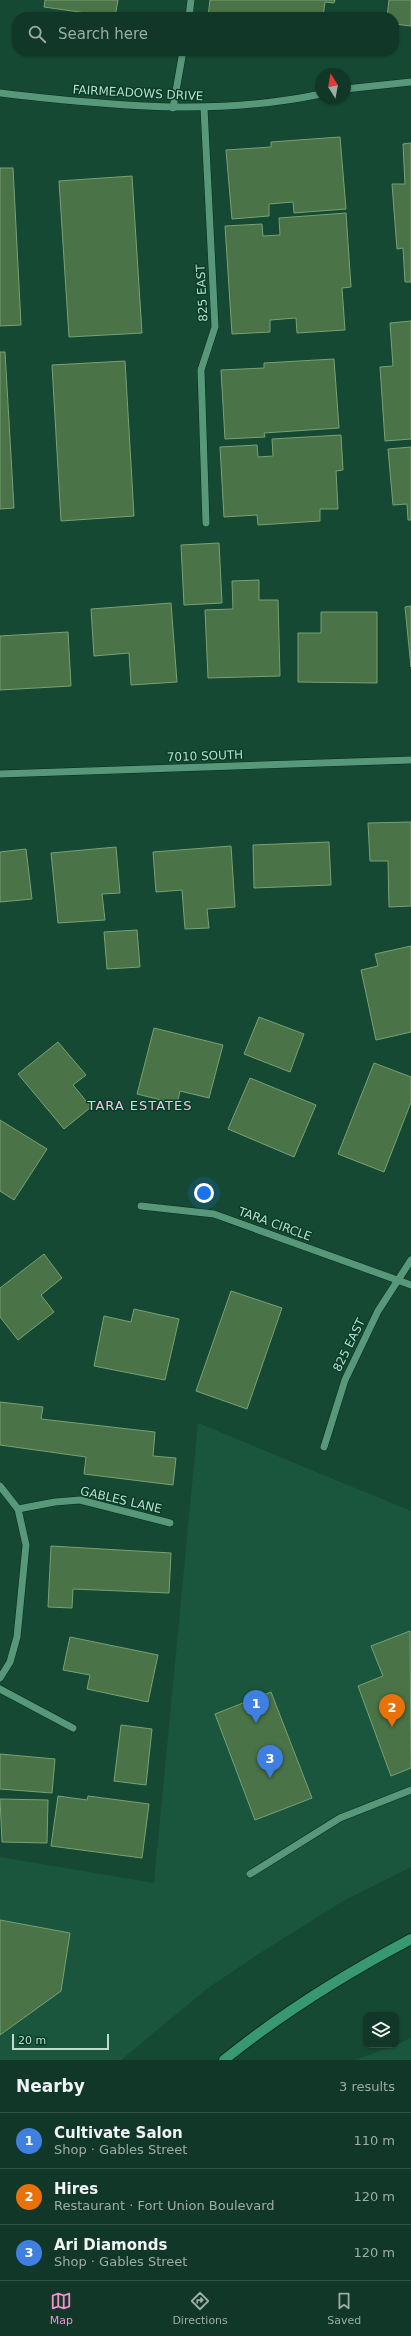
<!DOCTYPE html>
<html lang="en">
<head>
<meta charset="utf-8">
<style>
	:root { --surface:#103727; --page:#193f2f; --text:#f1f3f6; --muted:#9caca7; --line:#305144; --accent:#f690d0 }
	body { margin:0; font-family:"DejaVu Sans",sans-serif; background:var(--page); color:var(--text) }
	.controls { position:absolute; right:12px; bottom:12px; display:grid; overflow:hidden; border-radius:8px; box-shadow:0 1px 3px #0004 }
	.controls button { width:36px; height:36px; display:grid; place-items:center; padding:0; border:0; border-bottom:1px solid var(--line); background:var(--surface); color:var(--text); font:20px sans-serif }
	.compass { position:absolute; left:315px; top:68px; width:36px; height:36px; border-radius:50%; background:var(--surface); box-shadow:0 1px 3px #0004; rotate:349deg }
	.scale { position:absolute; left:12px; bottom:10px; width:97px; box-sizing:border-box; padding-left:4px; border:2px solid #bdddcc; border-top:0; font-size:11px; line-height:14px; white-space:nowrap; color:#bdddcc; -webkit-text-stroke:3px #073e2a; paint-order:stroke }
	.you { position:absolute; left:204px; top:1193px; width:14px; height:14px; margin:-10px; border:3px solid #fff; border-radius:50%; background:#1a73e8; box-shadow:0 0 0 6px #1a73e833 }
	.badge { display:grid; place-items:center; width:26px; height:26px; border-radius:50%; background:var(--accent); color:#fff; font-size:13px; font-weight:700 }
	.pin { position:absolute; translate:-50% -33px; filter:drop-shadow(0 1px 2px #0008) }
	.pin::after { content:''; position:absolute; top:21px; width:14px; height:12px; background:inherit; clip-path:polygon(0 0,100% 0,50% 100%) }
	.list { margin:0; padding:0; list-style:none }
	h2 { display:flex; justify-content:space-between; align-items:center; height:52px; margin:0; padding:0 16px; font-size:17px }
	h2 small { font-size:13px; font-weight:400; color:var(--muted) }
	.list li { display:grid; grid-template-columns:26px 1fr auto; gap:12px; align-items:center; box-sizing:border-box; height:56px; padding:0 16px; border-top:1px solid var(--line) }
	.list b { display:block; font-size:15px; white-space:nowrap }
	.list p { margin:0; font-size:13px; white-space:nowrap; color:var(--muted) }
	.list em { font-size:13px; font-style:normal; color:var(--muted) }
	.icon { flex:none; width:22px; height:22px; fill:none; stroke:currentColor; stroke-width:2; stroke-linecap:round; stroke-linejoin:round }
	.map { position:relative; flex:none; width:411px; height:2060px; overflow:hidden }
	.search { position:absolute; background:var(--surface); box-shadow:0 1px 3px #0004; left:12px; right:12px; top:12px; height:44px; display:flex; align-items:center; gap:10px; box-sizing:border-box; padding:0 14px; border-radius:16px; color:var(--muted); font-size:15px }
	.sheet { height:220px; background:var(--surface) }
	nav { display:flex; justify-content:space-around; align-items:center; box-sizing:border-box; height:56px; border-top:1px solid var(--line); background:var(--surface); font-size:11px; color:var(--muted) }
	nav a { display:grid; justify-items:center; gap:2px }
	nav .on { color:var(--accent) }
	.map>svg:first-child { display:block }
	.built { fill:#1a563e }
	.building { fill:#4a7347; stroke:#77a274 }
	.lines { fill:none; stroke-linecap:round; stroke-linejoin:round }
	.minor-casing { stroke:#082c1e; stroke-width:8 }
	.major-casing { stroke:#082c1e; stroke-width:12 }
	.minor { stroke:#569879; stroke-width:7 }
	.major { stroke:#379871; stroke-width:10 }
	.labels { text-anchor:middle; stroke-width:3; stroke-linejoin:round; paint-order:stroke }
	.street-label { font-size:12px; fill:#bdddcc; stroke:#073e2a }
	.neighbourhood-label { font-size:13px; letter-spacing:1px; fill:#fdc2e5; stroke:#073e2a }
</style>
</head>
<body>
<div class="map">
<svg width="411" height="2060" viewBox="0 0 411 2060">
	<rect width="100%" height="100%" fill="#164934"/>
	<g class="built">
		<path d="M198,1423L411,1511V1867L343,1901L257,1955L208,1988L121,2060H0V1857L154,1883Z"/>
		<path d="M411,2038V2060H355L396,2045Z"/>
	</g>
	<g class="building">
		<path d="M45,0H118L115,17L44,7Z"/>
		<path d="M210,0H335L334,3L325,2L323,17H208Z"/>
		<path d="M389,0H411V26L394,24V17H387Z"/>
		<path d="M340,137L346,209L294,213L293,202L269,204V216L232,219L226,150L271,147V142Z"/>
		<path d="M411,143V282H405L403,248L397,249L392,184H405L403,144Z"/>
		<path d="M0,168H13L21,325L0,326Z"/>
		<path d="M132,176L142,333L69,337L59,181Z"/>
		<path d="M346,213L351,287L342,288L345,330L297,333L296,318L270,320V332L232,334L225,226L262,224L263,236L280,235L279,218Z"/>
		<path d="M411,321V439L385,441L380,367L393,366L390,323Z"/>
		<path d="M0,352H5L14,508L0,509Z"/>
		<path d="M334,359L339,428L264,433L265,437L225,439L221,370L264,368V363Z"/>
		<path d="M125,361L134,516L61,521L52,365Z"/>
		<path d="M341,435L343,470L336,471L338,509H320V521L258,525L257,515L224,517L220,447L257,445L258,457L273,456L272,439Z"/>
		<path d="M411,447V520H408L407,504L393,505L388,449Z"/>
		<path d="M219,543L222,603L184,605L181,545Z"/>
		<path d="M259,580V600H278L280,676L208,678L205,610L233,609L232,581Z"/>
		<path d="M171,603L177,682L131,685L129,653L94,656L91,609Z"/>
		<path d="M411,606V667L405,607Z"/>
		<path d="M321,612H377V683L298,682V633H321Z"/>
		<path d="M68,632L71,686L0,690V636Z"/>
		<path d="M411,822V906L389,907L388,861H370L368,823Z"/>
		<path d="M329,842L331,885L254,888L253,845Z"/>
		<path d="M231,846L235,907L207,909L209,928L185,929L182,890L156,892L153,852Z"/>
		<path d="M116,847L120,893L102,894L105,920L58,923L51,853Z"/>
		<path d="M26,849L32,899L0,902V852Z"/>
		<path d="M137,930L140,967L107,969L104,932Z"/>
		<path d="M411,946V1032L376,1040L361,970L378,966L375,954Z"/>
		<path d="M259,1017L304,1034L290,1072L244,1054Z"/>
		<path d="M154,1028L223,1045L209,1098L180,1091L177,1104L137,1094Z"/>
		<path d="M58,1042L86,1075L73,1085L91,1107L64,1129L18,1074Z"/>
		<path d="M374,1063L411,1077V1102L384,1172L338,1154Z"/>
		<path d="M250,1078L316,1105L294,1157L228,1129Z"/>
		<path d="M0,1120L47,1149L14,1200L0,1191Z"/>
		<path d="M44,1254L62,1278L41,1295L54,1312L18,1340L0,1317V1288Z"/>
		<path d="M231,1291L282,1308L247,1409L196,1391Z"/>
		<path d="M134,1309L179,1319L165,1380L94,1366L104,1316L131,1322Z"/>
		<path d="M0,1402L43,1407L41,1419L155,1432L153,1456L176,1458L173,1485L84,1474L86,1457L0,1445Z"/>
		<path d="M51,1546L171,1553L169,1593L73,1589L72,1608L48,1607Z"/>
		<path d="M410,1631L411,1768L391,1776L358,1686L383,1676L371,1646Z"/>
		<path d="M70,1637L158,1655L148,1702L87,1689L90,1675L63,1670Z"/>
		<path d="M271,1692L312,1798L255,1820L215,1714Z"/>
		<path d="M121,1725L152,1729L146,1785L114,1781Z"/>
		<path d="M0,1754L55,1759L52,1793L0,1789Z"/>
		<path d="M58,1796L87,1800L88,1796L149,1804L142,1858L51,1846Z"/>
		<path d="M0,1799L48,1800L47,1843L2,1842Z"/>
		<path d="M0,1920L70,1933L61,1991L0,2035Z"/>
	</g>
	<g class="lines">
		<defs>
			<g id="minor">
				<path d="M189,17L191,0"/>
				<path d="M345,89L411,82"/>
				<path d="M0,93C109,105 212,117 321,94"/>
				<path d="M173,108L183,51"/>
				<path d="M204,108L215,327L201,370L206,523"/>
				<path d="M0,774L411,760"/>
				<path d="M141,1206L214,1214L411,1285"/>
				<path d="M324,1447L345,1380L378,1311L411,1260"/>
				<path d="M0,1486L18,1509L26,1545L17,1637L10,1662L0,1678"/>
				<path d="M18,1509L55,1502L80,1500L170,1523"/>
				<path d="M0,1689L73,1728"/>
				<path d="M250,1874L340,1818L411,1790"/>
			</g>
			<path id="major" d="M224,2060C282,2013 345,1974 411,1939"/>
		</defs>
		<use href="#minor" class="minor-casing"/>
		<use href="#major" class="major-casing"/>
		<use href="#minor" class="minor"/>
		<use href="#major" class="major"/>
	</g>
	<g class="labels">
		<g class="street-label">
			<text transform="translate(138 93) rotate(3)" y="4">FAIRMEADOWS DRIVE</text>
			<text transform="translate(202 293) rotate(-93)" y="4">825 EAST</text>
			<text transform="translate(205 756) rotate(-2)" y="4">7010 SOUTH</text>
			<text transform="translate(275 1224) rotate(20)" y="4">TARA CIRCLE</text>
			<text transform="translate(349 1345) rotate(-64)" y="4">825 EAST</text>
			<text transform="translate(121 1500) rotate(13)" y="4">GABLES LANE</text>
		</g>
		<g class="neighbourhood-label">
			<text x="140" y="1110">TARA ESTATES</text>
		</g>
	</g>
</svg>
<div class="controls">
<button><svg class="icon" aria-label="layers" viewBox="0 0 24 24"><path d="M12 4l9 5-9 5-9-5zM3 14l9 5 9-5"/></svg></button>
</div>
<svg class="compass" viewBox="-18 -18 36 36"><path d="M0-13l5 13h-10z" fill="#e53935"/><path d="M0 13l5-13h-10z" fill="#9caca7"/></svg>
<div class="scale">20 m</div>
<div class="you"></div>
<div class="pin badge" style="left:256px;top:1723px;background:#3f7fe0">1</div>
<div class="pin badge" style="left:392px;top:1727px;background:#e8710a">2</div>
<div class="pin badge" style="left:270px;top:1778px;background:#3f7fe0">3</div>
<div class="search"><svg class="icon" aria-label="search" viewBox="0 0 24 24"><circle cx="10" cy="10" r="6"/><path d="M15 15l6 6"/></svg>Search here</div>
</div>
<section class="sheet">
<h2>Nearby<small>3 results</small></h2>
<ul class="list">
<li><span class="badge" style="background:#3f7fe0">1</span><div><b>Cultivate Salon</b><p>Shop · Gables Street</p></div><em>110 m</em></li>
<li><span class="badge" style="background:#e8710a">2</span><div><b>Hires</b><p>Restaurant · Fort Union Boulevard</p></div><em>120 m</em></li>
<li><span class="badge" style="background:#3f7fe0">3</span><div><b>Ari Diamonds</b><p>Shop · Gables Street</p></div><em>120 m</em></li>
</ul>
</section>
<nav>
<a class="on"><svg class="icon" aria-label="map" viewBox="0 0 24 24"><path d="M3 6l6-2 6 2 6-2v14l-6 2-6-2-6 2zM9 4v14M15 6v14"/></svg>Map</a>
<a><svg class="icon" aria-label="directions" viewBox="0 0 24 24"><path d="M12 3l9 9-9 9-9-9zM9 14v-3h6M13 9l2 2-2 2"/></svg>Directions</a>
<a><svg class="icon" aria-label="saved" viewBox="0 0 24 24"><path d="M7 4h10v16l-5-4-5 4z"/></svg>Saved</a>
</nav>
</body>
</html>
